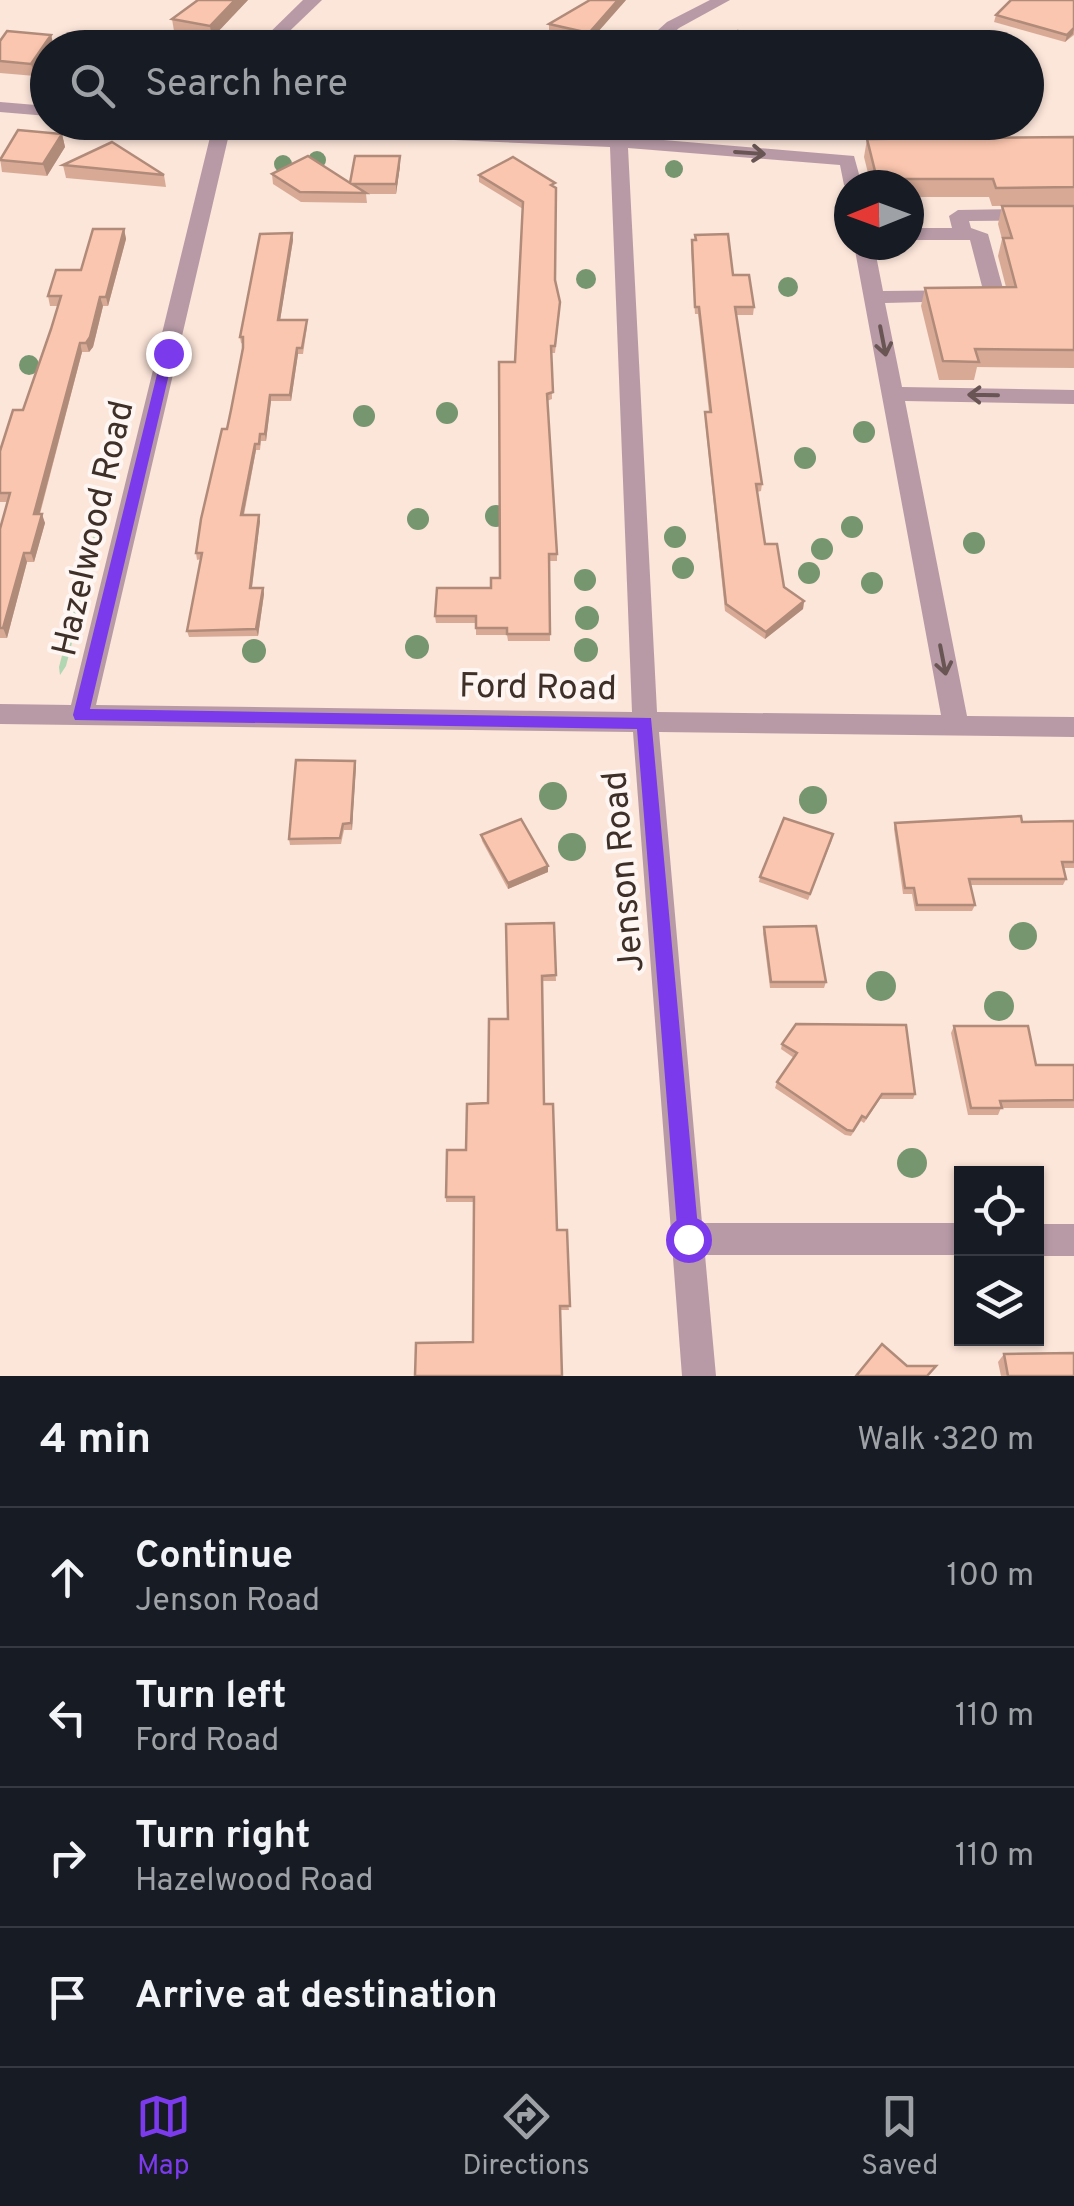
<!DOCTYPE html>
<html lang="en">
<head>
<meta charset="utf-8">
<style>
	:root { --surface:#171b24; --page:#20242c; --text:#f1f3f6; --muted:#9ea1a6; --line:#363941; --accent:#7c3aed }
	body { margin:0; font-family:Overpass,sans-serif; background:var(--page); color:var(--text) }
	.controls { position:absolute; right:30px; bottom:30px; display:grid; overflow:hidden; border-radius:0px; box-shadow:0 2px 8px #0004 }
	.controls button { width:90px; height:90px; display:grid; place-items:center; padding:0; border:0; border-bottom:2px solid var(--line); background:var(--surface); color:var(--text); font:50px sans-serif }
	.compass { position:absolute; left:834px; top:170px; width:90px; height:90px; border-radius:50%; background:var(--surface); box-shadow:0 2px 8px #0004; rotate:269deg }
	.stop { position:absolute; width:30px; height:30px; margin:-22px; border:8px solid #7c3aed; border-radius:50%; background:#fff }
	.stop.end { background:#7c3aed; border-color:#fff; box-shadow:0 2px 10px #0008 }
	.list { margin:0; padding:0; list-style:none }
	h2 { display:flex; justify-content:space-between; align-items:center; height:130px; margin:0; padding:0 40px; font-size:42px }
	h2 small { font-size:32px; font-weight:400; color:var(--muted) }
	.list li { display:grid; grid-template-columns:65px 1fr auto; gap:30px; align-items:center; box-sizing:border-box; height:140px; padding:0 40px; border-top:2px solid var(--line) }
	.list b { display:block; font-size:38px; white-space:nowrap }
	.list p { margin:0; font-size:32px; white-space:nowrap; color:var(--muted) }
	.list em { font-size:32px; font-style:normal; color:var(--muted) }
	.icon { flex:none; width:55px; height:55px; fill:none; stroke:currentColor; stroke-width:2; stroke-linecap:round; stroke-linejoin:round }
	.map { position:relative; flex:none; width:1074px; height:1376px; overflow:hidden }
	.search { position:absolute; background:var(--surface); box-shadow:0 2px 8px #0004; left:30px; right:30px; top:30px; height:110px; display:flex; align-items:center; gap:25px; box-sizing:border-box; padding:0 35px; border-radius:55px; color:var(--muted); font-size:38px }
	.sheet { height:690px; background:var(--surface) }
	nav { display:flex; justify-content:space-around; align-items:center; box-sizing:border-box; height:140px; border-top:2px solid var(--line); background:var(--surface); font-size:28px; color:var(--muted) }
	nav a { display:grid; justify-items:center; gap:5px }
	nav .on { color:var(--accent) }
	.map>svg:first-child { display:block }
	.green { fill:#b0d7b1 }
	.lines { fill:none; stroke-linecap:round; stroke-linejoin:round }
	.minor { fill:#b79aa6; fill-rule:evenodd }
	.tree { fill:#76966f }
	.wall { fill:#d8aa96 }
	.shaded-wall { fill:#b08b7a }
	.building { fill:#fbc6af; stroke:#b08b7a; stroke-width:2.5 }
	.oneway { stroke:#685554 }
	.route { fill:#7c3aed }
	.labels { text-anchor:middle; stroke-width:8; stroke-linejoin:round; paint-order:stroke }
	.street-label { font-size:35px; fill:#3e3028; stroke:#fef6f2 }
</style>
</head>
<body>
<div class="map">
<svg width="1074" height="1376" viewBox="0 0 1074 1376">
	<rect width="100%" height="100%" fill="#fce5d9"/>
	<path class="green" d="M96,525H102L66,666L60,675L59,667Z"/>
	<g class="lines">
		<g class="minor">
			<path d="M303,0H322L272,48H254Z"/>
			<path d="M710,0H730L679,28L657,48H638L667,22Z"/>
			<path d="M0,102L48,106V116L0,112Z"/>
			<path d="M160,122H306L610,136L609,122H627L628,137L854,156L862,185H849V190L844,185L840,165L628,148L657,712L941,715L854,245H874L883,291L983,290L970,240H909V228H952L949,216L958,210L1074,208V220L969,221L971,228L988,234L1005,296L1002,300L885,303L902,387L1074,390V404L905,401L967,716L1074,717V737L659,732L702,1223H962V1255H705L716,1376H682L633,732L0,724V704L71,705L212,129L169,127ZM230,130L610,147L632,712L96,705Z"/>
			<rect x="1036" y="1224" width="38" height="32"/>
		</g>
	</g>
	<g class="tree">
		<circle cx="317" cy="160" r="9"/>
		<circle cx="283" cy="164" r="9"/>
		<circle cx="674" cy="169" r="9"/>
		<circle cx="586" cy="279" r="10"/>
		<circle cx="788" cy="287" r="10"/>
		<circle cx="29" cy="365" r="10"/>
		<circle cx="447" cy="413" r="11"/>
		<circle cx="364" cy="416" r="11"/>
		<circle cx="864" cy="432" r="11"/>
		<circle cx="805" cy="458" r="11"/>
		<circle cx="496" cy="516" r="11"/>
		<circle cx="418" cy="519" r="11"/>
		<circle cx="852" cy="527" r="11"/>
		<circle cx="675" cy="537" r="11"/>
		<circle cx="974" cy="543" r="11"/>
		<circle cx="822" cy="549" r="11"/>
		<circle cx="683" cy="568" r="11"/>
		<circle cx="809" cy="573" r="11"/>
		<circle cx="585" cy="580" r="11"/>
		<circle cx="872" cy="583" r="11"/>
		<circle cx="587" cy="618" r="12"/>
		<circle cx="417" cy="647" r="12"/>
		<circle cx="586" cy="650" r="12"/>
		<circle cx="254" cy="651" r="12"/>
		<circle cx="553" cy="796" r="14"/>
		<circle cx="813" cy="800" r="14"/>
		<circle cx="572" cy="847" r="14"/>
		<circle cx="1023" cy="936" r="14"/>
		<circle cx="881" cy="986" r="15"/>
		<circle cx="999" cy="1006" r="15"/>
		<circle cx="912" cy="1163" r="15"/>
	</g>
	<g class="wall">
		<path d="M198,0H248L212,38L174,31L172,19Z"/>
		<path d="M626,0L589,42L549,33V24Z"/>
		<path d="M1074,0V35L1065,42L994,22L996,15Z"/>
		<path d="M51,35L54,47L48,48V57L35,76L0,73V41Z"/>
		<path d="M62,134L65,147L47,176L2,172L0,158Z"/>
		<path d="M1074,137V205L992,206L989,197H909V185H871L864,157L867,139Z"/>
		<path d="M400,156V166L396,194H366L367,203L301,202L273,184L272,174L350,183Z"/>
		<path d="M63,165L164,175L166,187L66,178Z"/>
		<path d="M479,175L555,187V280L560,309L555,353H551L552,399L547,401L557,554V561H549L550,641H508L507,635H476V623H436L435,616L491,588L500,578L515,362L523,209L479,182Z"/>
		<path d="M1002,206H1074V368L977,367L974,380H939L921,306L925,288L1006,287L998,256L1002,239L998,224Z"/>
		<path d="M124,229L126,239L108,306H103L93,347L89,352H82L40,514L45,523L34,562H27L7,638H0V530L8,502H0V451L23,410L51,329L58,306H50L48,296L81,270Z"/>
		<path d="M292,233L293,240L280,320L307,327L303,354H298L291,401H271L266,441H261L260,450H256L244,515L260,521L252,588H263L264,594L258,636L189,637L187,631L201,559L197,560L196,553L231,410L243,344L241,343L240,337Z"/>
		<path d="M695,235L733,275L754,307L753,315H736L762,484L761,491L757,492L765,544L784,587L804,601L803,609L765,639L725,611L705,420V412H709L698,314H695L691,248L692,240H695Z"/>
		<path d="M355,761L352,830H344L341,844L290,845L289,839Z"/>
		<path d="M1074,821V868H1063L1066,879L1063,885H970L975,905L972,911H915L912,894H903L894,829L895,823Z"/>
		<path d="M481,835L548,872L508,889L482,841Z"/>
		<path d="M832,840L808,900L759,882L760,877Z"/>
		<path d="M554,923L556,981H542L544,1104L557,1230L569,1310H560L473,1342L474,1202H446V1197L488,1103L508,1019Z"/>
		<path d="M764,927L826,982L824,988H770L763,933Z"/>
		<path d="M954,1026L1036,1065H1074V1108H1001L998,1115H968L951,1033Z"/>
		<path d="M782,1044L915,1094L913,1099H880L864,1123L861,1121L851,1136L845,1135L775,1088L777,1082L794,1058L781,1049Z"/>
		<path d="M1004,1354L1074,1376H1001L998,1362Z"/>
	</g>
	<g class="shaded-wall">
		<path d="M235,0H248L212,38L210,26Z"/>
		<path d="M618,0H626L589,42V33Z"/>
		<path d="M1074,28L1073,34L1065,42L1067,35Z"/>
		<path d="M51,35L54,47L48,48V57L35,76L31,64Z"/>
		<path d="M62,134L65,147L47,176L43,164Z"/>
		<path d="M400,156V166L396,194V184Z"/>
		<path d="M124,229L126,239L108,306L106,297Z"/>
		<path d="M292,233L293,240L279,327L278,320Z"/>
		<path d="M100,297L103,306L93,347L89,352L86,343Z"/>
		<path d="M80,343L82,352L37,523L34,514Z"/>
		<path d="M297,348L298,354L291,401L290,395Z"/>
		<path d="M270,395L271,401L266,441L265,434Z"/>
		<path d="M255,444L256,450L242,522L241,515Z"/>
		<path d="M42,514L45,523L34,562L31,553Z"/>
		<path d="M259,515L260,521L251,594L250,588Z"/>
		<path d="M24,553L27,562L7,638L3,628Z"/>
		<path d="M263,588L264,594L258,636L256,629Z"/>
		<path d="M804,601L803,609L765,639L766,632Z"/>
		<path d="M355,761L356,767L352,830L351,823Z"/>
		<path d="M548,866V872L508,889V883Z"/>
	</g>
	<g class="building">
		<path d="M198,0H235L210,26L172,19Z"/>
		<path d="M590,0H618L589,33L549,24Z"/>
		<path d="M1011,0H1074V28L1067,35L996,15Z"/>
		<path d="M7,31L51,35L31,64L0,61V41Z"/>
		<path d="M738,31L773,48H710Z"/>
		<path d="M378,33L454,35L453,48H376Z"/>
		<path d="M18,130L62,134L43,164L0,160Z"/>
		<path d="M1074,137V187L996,188L993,179H877L867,139Z"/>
		<path d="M112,142L164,175L63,165Z"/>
		<path d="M308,156L350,183L355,156H400L396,184H352L366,193L300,192L272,174Z"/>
		<path d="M513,157L555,183L551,185L556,188L555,280L560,302L555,346H551L553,392L547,394L557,554H549L550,634H507V628H476V616H435L437,588H491V578H500L499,362H515L523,202L479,175Z"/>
		<path d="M1002,206H1074V350L975,349L979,362L943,361L925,288L1016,287L1003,238H1012Z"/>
		<path d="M93,229H124L106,297H100L90,337L86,343H80L34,514H42L31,553H24L3,628H0V529L10,493H0V451L13,410H23L51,329L61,296H48L56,270H81Z"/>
		<path d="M292,233L278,320H307L302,348H297L290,395H270L265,434H260L259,444H255L241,515H259L250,588H263L256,629L187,631L202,553H196L201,519L222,429H227L231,410L243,348V337H240L260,234Z"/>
		<path d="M728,234L733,275H749L754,307H735L762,484H756L765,544H777L784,587L804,601L766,632L726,604L705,412H711L699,307H695L692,240H696L695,235Z"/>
		<path d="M296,760L355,761L351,823L343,824L340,838L289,839Z"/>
		<path d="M1021,816L1022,822L1074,821V862H1062L1066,879H969L975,905H917L914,888H905L895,823Z"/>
		<path d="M784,818L833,834L810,894L760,877Z"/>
		<path d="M521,819L548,866L508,883L481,835Z"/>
		<path d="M554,923L556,975L542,976L544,1104H553L557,1230H567L570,1306H560L562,1376H415L416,1343L473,1342L474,1197H446L447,1150H466L467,1104L488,1103L489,1019H508L506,924Z"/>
		<path d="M816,926L826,982H771L764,927Z"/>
		<path d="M796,1024L906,1025L915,1094H882L866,1118L862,1116L853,1131L847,1130L777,1082L797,1053L782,1044Z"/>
		<path d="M954,1026H1028L1036,1065H1074V1100L1000,1101L1002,1108H971Z"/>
		<path d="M882,1344L907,1366H936L927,1376H856Z"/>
		<path d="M1074,1353V1376H1008L1004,1354Z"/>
	</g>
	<defs><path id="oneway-shaft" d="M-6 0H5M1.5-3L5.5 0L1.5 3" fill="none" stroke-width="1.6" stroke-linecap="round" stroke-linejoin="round" transform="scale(2.5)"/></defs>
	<g class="oneway">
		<use href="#oneway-shaft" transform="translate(750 153) rotate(4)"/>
		<use href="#oneway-shaft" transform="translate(883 341) rotate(79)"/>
		<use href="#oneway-shaft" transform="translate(983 395) rotate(-179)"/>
		<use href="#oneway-shaft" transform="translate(943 660) rotate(79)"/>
	</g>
	<path class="route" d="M163,350L174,353L90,709L651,718L699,1239L696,1246L688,1249L681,1246L678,1239L637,729L75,720L73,715Z"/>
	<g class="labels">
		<g class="street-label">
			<text transform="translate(92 528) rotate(-77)" y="12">Hazelwood Road</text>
			<text transform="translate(538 686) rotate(1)" y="12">Ford Road</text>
			<text transform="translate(622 872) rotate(-95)" y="12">Jenson Road</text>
		</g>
	</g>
</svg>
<div class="controls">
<button><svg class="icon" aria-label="locate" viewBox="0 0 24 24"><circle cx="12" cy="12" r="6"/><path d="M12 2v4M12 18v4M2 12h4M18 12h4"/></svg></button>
<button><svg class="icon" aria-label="layers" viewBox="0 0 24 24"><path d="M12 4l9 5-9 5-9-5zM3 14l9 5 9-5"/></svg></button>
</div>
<svg class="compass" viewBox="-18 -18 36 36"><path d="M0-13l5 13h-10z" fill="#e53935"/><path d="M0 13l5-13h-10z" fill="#9ea1a6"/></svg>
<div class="stop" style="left:688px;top:1239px"></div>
<div class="stop end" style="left:168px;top:353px"></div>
<div class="search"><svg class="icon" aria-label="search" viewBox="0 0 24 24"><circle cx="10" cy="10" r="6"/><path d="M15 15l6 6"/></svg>Search here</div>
</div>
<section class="sheet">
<h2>4 min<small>Walk · 320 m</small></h2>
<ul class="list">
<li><svg class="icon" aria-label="ahead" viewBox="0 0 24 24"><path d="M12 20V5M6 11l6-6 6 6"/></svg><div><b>Continue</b><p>Jenson Road</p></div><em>100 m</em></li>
<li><svg class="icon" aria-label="left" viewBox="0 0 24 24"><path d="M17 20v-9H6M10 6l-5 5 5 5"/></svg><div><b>Turn left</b><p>Ford Road</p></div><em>110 m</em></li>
<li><svg class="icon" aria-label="right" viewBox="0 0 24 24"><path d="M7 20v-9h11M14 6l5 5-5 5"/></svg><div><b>Turn right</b><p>Hazelwood Road</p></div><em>110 m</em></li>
<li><svg class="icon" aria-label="arrive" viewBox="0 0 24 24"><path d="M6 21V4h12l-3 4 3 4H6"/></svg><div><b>Arrive at destination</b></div></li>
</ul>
</section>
<nav>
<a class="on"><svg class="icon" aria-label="map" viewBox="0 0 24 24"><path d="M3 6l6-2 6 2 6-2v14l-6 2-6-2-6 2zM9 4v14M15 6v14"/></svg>Map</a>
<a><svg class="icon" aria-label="directions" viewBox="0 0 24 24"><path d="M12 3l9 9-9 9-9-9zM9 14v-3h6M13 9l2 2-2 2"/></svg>Directions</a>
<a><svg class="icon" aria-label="saved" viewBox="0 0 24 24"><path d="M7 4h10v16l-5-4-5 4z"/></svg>Saved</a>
</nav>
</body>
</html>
